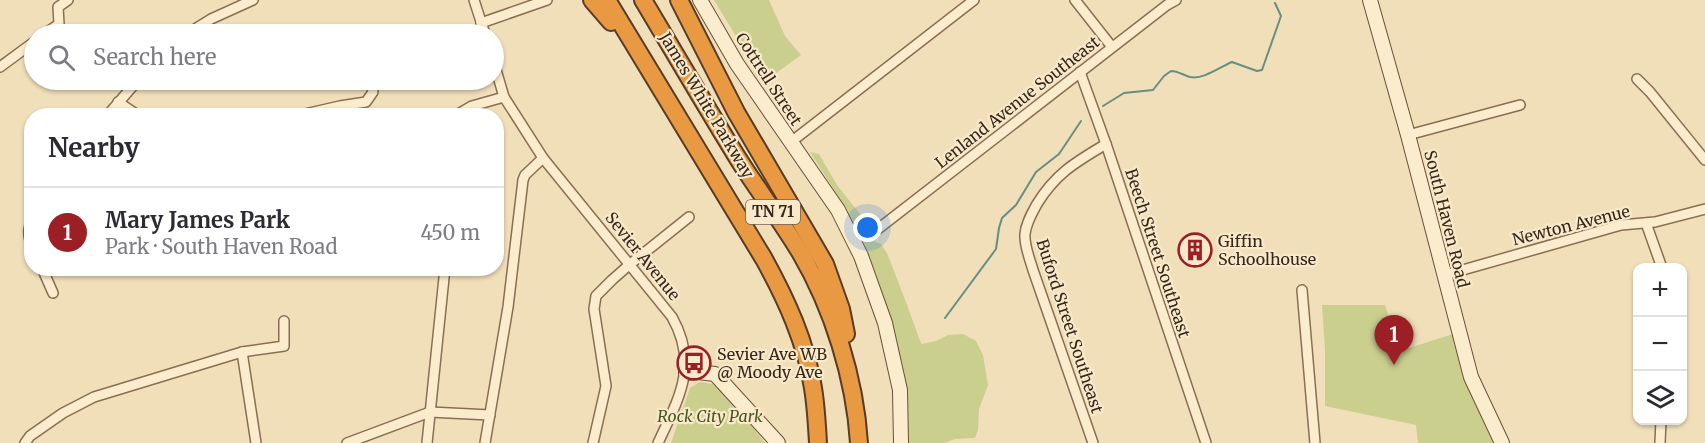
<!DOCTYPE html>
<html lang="en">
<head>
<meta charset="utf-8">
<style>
	:root { --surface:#fff; --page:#f2f2f3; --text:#2b2b33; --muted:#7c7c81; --line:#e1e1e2; --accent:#9c1f25 }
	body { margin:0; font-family:Merriweather,serif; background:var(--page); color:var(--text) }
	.controls { position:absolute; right:18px; bottom:18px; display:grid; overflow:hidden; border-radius:12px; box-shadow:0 2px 4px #0004 }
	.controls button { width:54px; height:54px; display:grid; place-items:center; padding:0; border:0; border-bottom:2px solid var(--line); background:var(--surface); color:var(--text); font:30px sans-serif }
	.you { position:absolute; left:868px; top:228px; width:21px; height:21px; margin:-15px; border:4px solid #fff; border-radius:50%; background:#1a73e8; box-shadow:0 0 0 9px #1a73e833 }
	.badge { display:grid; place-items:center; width:39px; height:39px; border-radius:50%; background:var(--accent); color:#fff; font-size:20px; font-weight:700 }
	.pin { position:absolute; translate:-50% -50px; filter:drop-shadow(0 2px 3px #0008) }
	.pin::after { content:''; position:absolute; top:32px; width:21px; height:18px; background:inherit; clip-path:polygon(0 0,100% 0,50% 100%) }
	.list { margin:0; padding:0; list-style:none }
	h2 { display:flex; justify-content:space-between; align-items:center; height:78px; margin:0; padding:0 24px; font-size:26px }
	h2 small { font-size:20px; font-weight:400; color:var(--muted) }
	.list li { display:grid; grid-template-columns:39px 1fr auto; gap:18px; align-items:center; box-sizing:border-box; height:90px; padding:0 24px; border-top:2px solid var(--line) }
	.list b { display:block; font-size:22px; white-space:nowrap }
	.list p { margin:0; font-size:20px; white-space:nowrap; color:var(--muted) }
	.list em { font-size:20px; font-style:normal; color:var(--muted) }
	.icon { flex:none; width:33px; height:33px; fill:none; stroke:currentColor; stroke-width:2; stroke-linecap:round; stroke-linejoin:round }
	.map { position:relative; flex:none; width:1705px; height:443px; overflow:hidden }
	.search { position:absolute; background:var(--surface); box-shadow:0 2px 4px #0004; left:24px; top:24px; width:480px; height:66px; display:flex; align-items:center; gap:15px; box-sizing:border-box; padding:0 21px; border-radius:33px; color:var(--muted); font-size:22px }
	.panel { position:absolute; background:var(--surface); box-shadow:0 2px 4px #0004; left:24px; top:108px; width:480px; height:168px; border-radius:24px }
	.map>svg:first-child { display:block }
	.green { fill:#cacf8e }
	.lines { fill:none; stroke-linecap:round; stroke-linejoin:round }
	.stream { stroke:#668f83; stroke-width:2 }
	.street-casing { stroke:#896e53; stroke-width:12 }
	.secondary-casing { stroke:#6a4f37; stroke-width:16 }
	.highway-casing { stroke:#563c29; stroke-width:20 }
	.street { stroke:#fcecce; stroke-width:9 }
	.secondary { stroke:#fcecce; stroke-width:14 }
	.highway { stroke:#e99942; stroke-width:16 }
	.labels { text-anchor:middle; stroke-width:4.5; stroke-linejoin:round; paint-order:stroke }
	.shield { fill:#f8e9ca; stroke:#71614f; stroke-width:1.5 }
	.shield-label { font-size:15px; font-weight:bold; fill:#37271a }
	.street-label { font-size:16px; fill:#37271a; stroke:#f8e9ca }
	.poi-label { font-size:16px; fill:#37271a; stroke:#f8e9ca; text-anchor:start }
	.park-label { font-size:16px; font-style:italic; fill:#49551f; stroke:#f8e9ca }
</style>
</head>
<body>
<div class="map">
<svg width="1705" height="443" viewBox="0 0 1705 443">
	<rect width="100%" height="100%" fill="#f1dfba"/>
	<g class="green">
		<path d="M714,0H769L785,36L801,55L764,82Z"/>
		<path d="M810,152L819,154L837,185L863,218L869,235L874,241L881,244L887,253L906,302L920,341L922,344L936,341L948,335L963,334L976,341L983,355L988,385L979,409L978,430L975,438L955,439L944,443H908L907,406L902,371L850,220L831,185Z"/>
		<path d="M1322,305H1385L1400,351L1453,334L1495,443H1418L1416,425L1325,406V350Z"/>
		<path d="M700,382L713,384L736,405L765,443H671L690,388Z"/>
	</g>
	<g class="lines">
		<g class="stream">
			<path d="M1103,106L1124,93L1153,90L1164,76L1171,71C1178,71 1183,75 1190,77C1203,80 1220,67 1232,62L1257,71L1262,70L1281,16L1275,3"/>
			<path d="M945,318L996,249L999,228L1002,218L1016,205L1036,172L1059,154L1081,121"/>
		</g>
		<defs>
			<g id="street">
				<path d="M474,0L485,34"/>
				<path d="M1075,0L1112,47"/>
				<path d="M481,23L547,0"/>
				<path d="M45,34L59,24L58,7L68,0"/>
				<path d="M187,34L211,19L253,0"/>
				<path d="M494,63L504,97L543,158L672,317C699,365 679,398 658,443"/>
				<path d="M0,67L34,42"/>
				<path d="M1080,72L1106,144L1206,443"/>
				<path d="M1637,79L1650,92L1705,160"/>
				<path d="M118,102L139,116"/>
				<path d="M107,116L138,80"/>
				<path d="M296,116L340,106L366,102L373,92L371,80"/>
				<path d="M455,116L472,106L504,97"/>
				<path d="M1408,135L1520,105"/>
				<path d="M791,142L974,0"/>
				<path d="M32,221C28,228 28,237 32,245"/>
				<path d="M1646,223L1662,268"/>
				<path d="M878,229L1167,5L1176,0"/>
				<path d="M42,268L53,293"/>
				<path d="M1445,275L1621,225L1655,222L1705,209"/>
				<path d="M1302,290L1315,443"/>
				<path d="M242,352L256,443"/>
				<path d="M25,443L30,436L63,413L94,397L242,352L284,346V321"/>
				<path d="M347,443L430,412L490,415"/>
				<path d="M427,443L445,268"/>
				<path d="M485,443L508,307L523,180L525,175L543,158"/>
				<path d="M593,443L606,386L594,309L596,296L612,280L629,265L689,217"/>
				<path d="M1093,443L1033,270C1030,259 1024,246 1025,234C1026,223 1032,213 1037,204C1056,173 1076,162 1106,144"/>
				<path d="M1660,443L1661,420"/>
			</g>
			<g id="secondary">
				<path d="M700,0L737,64L838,210L861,256L885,323L900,390L901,443"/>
				<path d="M1370,0L1408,135L1471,377L1502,443"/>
				<path d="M686,373L698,372L715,374L778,443"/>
			</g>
			<g id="highway">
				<path d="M592,0L611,22"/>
				<path d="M607,0L764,259C786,299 806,342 813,388C816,406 817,425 818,443"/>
				<path d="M643,0C674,52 705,105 737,157C757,189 781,220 800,252C833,308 855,379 859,443"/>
				<path d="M679,0L736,112L825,264L841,309L846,334"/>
			</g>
		</defs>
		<use href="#street" class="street-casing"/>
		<use href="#secondary" class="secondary-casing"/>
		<use href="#highway" class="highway-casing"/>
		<use href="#street" class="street"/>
		<use href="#secondary" class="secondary"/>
		<use href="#highway" class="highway"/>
	</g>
	<defs>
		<symbol id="building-ring" viewBox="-11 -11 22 22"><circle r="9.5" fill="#f8e9ca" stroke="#9c1f25" stroke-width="1.5"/><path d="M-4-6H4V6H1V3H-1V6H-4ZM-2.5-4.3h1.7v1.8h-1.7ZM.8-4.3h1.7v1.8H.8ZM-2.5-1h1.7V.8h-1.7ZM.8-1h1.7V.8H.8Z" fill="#9c1f25"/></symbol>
		<symbol id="bus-ring" viewBox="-11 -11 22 22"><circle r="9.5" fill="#f8e9ca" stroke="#9c1f25" stroke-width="1.5"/><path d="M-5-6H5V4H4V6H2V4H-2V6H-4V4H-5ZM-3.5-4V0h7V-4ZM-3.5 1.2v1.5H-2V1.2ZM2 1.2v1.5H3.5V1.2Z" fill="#9c1f25"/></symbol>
	</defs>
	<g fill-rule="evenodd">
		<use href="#building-ring" x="1176" y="231" width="38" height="38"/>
		<use href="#bus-ring" x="675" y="344" width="38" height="38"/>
	</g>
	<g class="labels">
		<rect class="shield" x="746" y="200" width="54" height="24" rx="4.5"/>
		<g class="shield-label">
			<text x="773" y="217">TN 71</text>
		</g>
		<g class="street-label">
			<text transform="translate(769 79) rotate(57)" y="6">Cottrell Street</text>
			<text transform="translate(1017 102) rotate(-38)" y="6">Lenland Avenue Southeast</text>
			<text transform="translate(707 105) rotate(59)" y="6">James White Parkway</text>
			<text transform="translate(1447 219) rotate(76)" y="6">South Haven Road</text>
			<text transform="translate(1571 225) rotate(-14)" y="6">Newton Avenue</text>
			<text transform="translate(1158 253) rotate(72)" y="6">Beech Street Southeast</text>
			<text transform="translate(643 256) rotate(51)" y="6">Sevier Avenue</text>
			<text transform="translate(1070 326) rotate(72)" y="6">Buford Street Southeast</text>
		</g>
		<g class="poi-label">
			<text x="1218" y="247">Giffin<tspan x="1218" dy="18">Schoolhouse</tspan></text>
			<text x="717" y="360">Sevier Ave WB<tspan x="717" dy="18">@ Moody Ave</tspan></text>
		</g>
		<g class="park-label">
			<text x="710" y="422">Rock City Park</text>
		</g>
	</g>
</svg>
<div class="controls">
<button>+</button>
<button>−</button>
<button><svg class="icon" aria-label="layers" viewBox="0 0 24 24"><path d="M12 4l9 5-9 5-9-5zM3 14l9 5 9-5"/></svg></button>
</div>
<div class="you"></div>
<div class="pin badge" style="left:1394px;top:365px">1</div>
<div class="search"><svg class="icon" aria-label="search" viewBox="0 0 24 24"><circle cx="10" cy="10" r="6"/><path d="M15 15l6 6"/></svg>Search here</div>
<section class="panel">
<h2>Nearby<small></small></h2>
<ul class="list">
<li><span class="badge">1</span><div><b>Mary James Park</b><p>Park · South Haven Road</p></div><em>450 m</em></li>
</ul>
</section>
</div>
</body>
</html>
